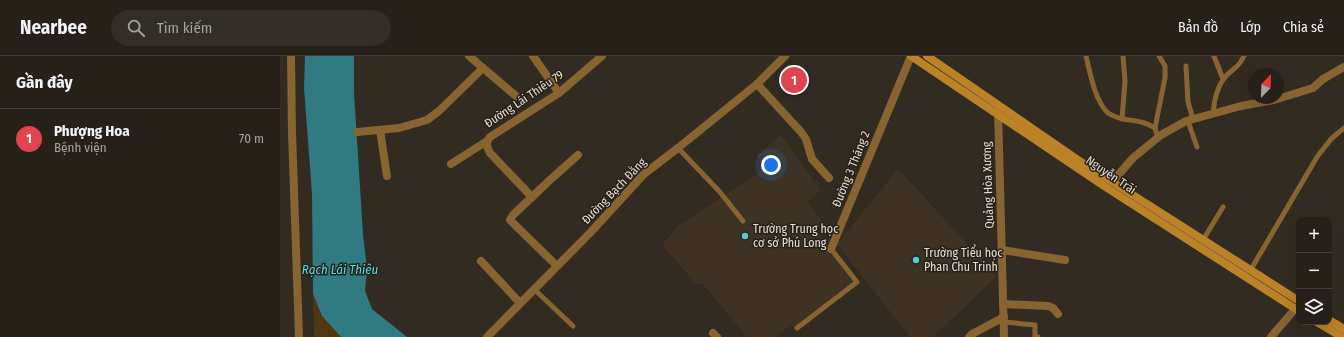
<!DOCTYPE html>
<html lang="vi">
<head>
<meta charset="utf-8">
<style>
	:root { --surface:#262019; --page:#322d26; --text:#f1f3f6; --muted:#a4a3a2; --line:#423e38; --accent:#52cbd7 }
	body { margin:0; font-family:"Fira Sans Condensed",sans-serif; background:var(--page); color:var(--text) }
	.controls { position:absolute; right:12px; bottom:12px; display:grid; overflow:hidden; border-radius:8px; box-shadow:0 4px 16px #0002 }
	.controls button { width:36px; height:36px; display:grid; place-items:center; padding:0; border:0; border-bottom:1px solid var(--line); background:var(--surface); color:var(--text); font:20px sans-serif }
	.compass { position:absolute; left:968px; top:12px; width:36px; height:36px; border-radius:50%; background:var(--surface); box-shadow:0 4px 16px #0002; rotate:23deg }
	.you { position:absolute; left:491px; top:109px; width:14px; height:14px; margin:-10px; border:3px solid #fff; border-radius:50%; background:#1a73e8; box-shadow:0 0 0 6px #1a73e833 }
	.badge { display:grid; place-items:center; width:26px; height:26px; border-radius:50%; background:var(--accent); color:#fff; font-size:13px; font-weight:700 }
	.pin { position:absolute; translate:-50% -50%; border:2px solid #fff; box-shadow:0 1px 4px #0006 }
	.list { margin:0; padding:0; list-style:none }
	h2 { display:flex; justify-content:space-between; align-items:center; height:52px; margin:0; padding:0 16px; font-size:17px }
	h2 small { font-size:13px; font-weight:400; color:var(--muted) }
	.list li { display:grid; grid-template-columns:26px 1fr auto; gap:12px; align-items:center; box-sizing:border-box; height:60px; padding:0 16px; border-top:1px solid var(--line) }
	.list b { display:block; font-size:15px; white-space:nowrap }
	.list p { margin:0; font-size:13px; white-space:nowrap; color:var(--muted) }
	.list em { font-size:13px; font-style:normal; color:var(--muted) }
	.icon { flex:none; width:22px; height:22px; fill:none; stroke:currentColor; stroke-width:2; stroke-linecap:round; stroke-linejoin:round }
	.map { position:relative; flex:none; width:1064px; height:281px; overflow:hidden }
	header { display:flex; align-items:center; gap:24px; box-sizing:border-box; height:56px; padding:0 20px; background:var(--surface); border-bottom:1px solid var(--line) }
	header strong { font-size:19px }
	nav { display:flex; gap:22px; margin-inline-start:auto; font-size:14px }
	.search { width:280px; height:36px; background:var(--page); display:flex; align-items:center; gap:10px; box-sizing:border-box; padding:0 14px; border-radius:22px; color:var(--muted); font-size:15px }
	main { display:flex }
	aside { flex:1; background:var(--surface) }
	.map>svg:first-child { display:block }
	.built { fill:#3e3224 }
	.green { fill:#513711 }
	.water { fill:#307a81 }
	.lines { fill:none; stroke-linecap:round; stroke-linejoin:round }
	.service { stroke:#886431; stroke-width:5 }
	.minor { stroke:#886431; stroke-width:8 }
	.tertiary { stroke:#886431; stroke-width:8 }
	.secondary { stroke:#bb8228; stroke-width:8 }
	.poi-dot { fill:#52cbd7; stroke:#282118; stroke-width:1.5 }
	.labels { text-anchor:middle; stroke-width:3; stroke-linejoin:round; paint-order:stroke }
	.street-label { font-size:12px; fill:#e2ddd6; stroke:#282118 }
	.poi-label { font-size:12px; fill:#e2ddd6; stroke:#282118; text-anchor:start }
	.water-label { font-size:13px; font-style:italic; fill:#4fdeeb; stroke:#282118 }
</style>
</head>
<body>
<header>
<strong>Nearbee</strong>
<div class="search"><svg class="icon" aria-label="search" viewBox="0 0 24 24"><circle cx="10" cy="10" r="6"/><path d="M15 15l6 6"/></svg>Tìm kiếm</div>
<nav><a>Bản đồ</a><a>Lớp</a><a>Chia sẻ</a></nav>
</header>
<main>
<aside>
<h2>Gần đây<small></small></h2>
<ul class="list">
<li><span class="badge" style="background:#e0444e">1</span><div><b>Phượng Hoa</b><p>Bệnh viện</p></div><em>70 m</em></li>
</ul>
</aside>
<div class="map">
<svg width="1064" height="281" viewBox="0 0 1064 281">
	<rect width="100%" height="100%" fill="#322b21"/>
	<g class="built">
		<path d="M501,79L541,134L528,146L542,165L535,171L574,227L515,271L511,268L496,281H467L422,227L417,229L382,189L398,170L486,112L476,100Z"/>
		<path d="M618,113L717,220L653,281H630L557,188Z"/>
	</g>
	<path class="green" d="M33,238L42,260L61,281H34Z"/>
	<path class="water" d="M25,0H74V37L83,178L87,213L85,235L92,253L127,281H61L42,260L33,238L32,138L24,32Z"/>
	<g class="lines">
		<g class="service">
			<path d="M806,0C810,17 815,45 828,57C831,59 839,62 843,63C854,65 865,65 875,72"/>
			<path d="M934,0L943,23"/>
			<path d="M906,10L908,46L913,63"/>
			<path d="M933,58C934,45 937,29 947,19C956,10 958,12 964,0"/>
			<path d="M842,63L845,25L843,0"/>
			<path d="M908,65L917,91"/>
			<path d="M878,82L875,72L885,22V10L879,0"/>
			<path d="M398,92L439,135L463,165"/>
			<path d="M923,184L943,151"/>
			<path d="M970,215L1037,101L1051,83L1064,72"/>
			<path d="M254,233L293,270"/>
			<path d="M724,266L755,269V281H758"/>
			<path d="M517,272L577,226L551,193"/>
		</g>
		<g class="minor">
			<path d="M189,0L236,40"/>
			<path d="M253,0L279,37"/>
			<path d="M477,28L521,76L526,83L532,103L549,122"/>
			<path d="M718,54L724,281"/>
			<path d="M100,74L107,120"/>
			<path d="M77,76L119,72L147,64L159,55L203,12"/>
			<path d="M171,108L207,85"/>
			<path d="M832,126L853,102L881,79L906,65L961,50L994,44L1033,32L1043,23L1064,11"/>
			<path d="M252,141L210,97C207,91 205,87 210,81L279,37L322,0"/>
			<path d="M551,193L631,0"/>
			<path d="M722,194L785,204"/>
			<path d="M201,205L240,247"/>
			<path d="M277,210L230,164L233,159L271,123L298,99"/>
			<path d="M723,248L768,250L773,252L778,258"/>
			<path d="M433,277L437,281"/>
			<path d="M207,281L310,177L364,118L398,92L477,28L505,0"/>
			<path d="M689,281L692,278L724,261"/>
			<path d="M991,281L1015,253"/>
		</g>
		<path class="tertiary" d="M11,0L12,76L19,281"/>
		<g class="secondary">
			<path d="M631,0L824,130L1019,255"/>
			<path d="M647,0L798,104L1019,245"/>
			<path d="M1049,264L1064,273"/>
			<path d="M1037,266L1062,281"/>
		</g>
	</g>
	<g class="poi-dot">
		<circle cx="465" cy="180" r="4"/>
		<circle cx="636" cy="204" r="4"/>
	</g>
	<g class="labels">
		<g class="street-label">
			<text transform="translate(244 43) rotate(-34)" y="4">Đường Lái Thiêu 79</text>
			<text transform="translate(571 113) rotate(-68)" y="4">Đường 3 Tháng 2</text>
			<text transform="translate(831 119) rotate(34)" y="4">Nguyễn Trãi</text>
			<text transform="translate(708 129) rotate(-92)" y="4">Quảng Hòa Xương</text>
			<text transform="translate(334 135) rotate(-46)" y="4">Đường Bạch Đằng</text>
		</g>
		<g class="poi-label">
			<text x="473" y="177">Trường Trung học<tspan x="473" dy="14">cơ sở Phú Long</tspan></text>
			<text x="644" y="201">Trường Tiểu học<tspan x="644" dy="14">Phan Chu Trinh</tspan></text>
		</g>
		<g class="water-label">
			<text x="60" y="218">Rạch Lái Thiêu</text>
		</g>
	</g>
</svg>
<div class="controls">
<button>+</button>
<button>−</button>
<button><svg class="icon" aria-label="layers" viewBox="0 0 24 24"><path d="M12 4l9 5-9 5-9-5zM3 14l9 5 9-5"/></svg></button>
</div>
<svg class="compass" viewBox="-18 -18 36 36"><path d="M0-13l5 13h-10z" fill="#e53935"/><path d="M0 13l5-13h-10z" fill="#a4a3a2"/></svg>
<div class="you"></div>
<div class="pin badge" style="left:514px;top:24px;background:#e0444e">1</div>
</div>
</main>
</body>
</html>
